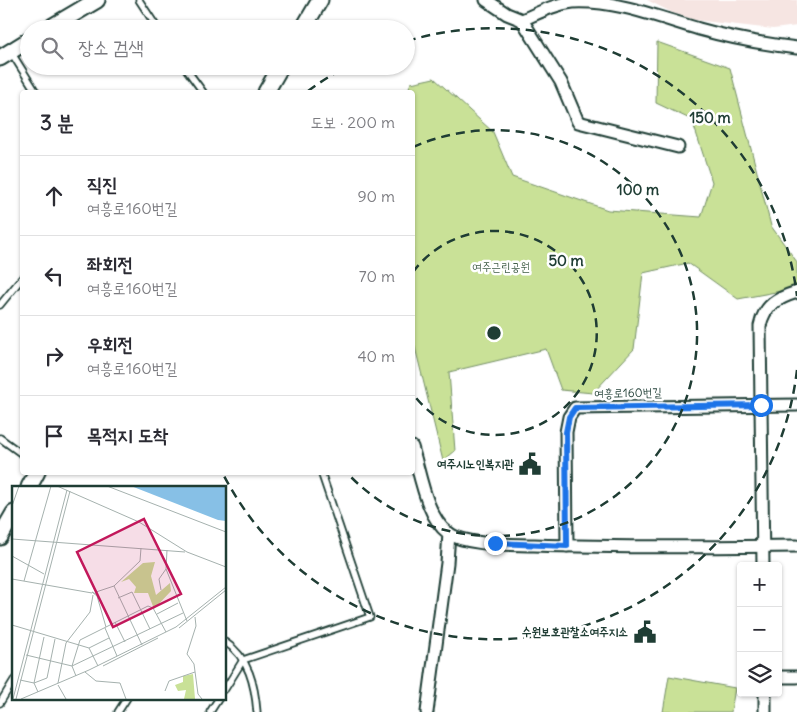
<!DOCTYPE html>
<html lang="ko">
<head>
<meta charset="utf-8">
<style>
	:root { --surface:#fff; --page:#f7f7f7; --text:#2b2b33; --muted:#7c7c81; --line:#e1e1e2 }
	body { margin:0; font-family:Delius,"Poor Story",sans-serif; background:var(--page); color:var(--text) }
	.controls { position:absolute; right:15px; bottom:15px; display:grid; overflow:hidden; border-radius:5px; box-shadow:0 1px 4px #0004 }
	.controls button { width:45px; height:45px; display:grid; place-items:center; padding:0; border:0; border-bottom:1px solid var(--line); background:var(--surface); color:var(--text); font:25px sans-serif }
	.stop { position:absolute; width:15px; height:15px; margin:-11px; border:4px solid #1a73e8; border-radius:50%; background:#fff }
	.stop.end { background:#1a73e8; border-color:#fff; box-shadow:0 1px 5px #0008 }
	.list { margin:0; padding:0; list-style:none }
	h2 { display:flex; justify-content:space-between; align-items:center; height:65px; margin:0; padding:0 20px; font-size:21px }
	h2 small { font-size:16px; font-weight:400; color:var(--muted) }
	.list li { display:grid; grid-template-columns:32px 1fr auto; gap:15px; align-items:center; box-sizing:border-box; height:80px; padding:0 20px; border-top:1px solid var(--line) }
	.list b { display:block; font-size:19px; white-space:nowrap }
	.list p { margin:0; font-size:16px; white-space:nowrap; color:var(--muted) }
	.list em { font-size:16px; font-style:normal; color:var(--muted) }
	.icon { flex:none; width:28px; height:28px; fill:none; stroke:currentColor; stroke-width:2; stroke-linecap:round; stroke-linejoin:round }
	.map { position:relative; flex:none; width:797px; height:712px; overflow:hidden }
	.search { position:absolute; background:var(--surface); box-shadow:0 1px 4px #0004; left:20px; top:20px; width:395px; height:55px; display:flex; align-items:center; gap:12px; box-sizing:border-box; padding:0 18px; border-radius:28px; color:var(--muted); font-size:19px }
	.panel { position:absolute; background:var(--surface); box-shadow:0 1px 4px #0004; left:20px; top:90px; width:395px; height:385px; border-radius:5px }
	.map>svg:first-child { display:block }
	.built { fill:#f6e5e2 }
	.green { fill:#c9e197; stroke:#748f66 }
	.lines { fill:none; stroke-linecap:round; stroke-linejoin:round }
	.lane-casing { stroke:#1f3d34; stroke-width:9 }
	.street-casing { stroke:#1f3d34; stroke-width:15 }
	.secondary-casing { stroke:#1f3d34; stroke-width:19 }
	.lane { stroke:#fff; stroke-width:5.5 }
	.street { stroke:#fff; stroke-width:11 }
	.secondary { stroke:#fff; stroke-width:15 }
	.route { stroke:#1a73e8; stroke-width:6 }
	.ring { fill:none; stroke:#1f3d34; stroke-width:2.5; stroke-dasharray:9 6 }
	.labels { text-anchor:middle; stroke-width:5; stroke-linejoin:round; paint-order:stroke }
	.park-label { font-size:12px; fill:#415e48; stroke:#fff }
	.street-label { font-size:12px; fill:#1f3d34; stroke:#fff }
	.poi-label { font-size:12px; font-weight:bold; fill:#1f3d34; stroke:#fff; text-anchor:end }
	.inset-road { fill:none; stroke:#a5b1ae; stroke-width:1 }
	.view { fill:#c2185b; fill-opacity:0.15; stroke:#c2185b; stroke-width:2.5 }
	.inset-edge { fill:none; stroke:#1f3d34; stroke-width:2.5 }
	.centre { fill:#1f3d34; stroke:#fff; stroke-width:2.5 }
	.ring-label { font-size:15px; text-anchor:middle; font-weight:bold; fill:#1f3d34; stroke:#fff; stroke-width:5; stroke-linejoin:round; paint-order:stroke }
</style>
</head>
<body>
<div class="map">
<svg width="797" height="712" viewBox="0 0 797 712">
	<rect width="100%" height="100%" fill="#fff"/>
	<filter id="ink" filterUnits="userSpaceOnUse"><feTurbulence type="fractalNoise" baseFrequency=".02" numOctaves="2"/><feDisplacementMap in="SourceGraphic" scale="10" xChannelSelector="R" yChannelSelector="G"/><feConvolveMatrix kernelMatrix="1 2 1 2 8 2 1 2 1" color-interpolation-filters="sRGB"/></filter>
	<g filter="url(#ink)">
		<path class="built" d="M647,0H797V26L773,29L695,20L673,13Z"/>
		<g class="green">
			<path d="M657,42L730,68L771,226L797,262V288L738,299L688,263L643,273L634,349L593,393L561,390L546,349L449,372L455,451L443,461L413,339L412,92H407L411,83L434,78L493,132L512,177L608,210L701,217L712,182L692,120L656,103Z"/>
			<path d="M669,676L735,688L731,712H663Z"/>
		</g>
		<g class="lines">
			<defs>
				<g id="lane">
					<path d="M139,0L158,29"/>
					<path d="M11,52L36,92"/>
					<path d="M184,66L203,92"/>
					<path d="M0,305L22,278"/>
					<path d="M0,438L22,454"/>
					<path d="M225,642C249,657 255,686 257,712"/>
					<path d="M225,689L243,660L370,617L321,472"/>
					<path d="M0,703L14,680"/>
					<path d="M118,712L127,698"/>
					<path d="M210,712L219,698"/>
				</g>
				<g id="street">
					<path d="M486,0L507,14L522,20C538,13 555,4 573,2C616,0 658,17 699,29C731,38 764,44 797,48"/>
					<path d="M522,20L561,82L578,122L678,147"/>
					<path d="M412,447C420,472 426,517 448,533C467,546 512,544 534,545C622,548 709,547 797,546"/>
					<path d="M567,546L566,432L569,417L575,408L797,405"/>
					<path d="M763,566L760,326C764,305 778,298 797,292"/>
					<path d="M778,677H797"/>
					<path d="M765,693V712"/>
					<path d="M427,712L447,563L449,533"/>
				</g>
				<g id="secondary">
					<path d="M48,29L97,0"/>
					<path d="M303,29L320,0"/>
					<path d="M0,58L29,40"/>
					<path d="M266,92L281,66"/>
					<path d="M29,487L37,472"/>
					<path d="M0,537L14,513"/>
				</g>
			</defs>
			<use href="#lane" class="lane-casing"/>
			<use href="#street" class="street-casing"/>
			<use href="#secondary" class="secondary-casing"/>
			<use href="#lane" class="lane"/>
			<use href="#street" class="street"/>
			<use href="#secondary" class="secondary"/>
		</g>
	</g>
	<g class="lines" filter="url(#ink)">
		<path class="route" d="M495,543L567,546L566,432L569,417L575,408L761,405"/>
	</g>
	<g class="ring">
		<path d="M413 272A102 102 0 1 1 413 394"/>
		<path d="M413 147A203 203 0 1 1 347 473"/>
		<path d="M797 370A305 305 0 0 1 223 474M308 91A305 305 0 0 1 344 68M407 41A305 305 0 0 1 797 296"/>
	</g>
	<defs>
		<symbol id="civic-bare" viewBox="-9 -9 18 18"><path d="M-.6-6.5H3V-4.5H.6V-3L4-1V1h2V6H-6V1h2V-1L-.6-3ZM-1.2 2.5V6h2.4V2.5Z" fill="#1f3d34" stroke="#fff" stroke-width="2.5" paint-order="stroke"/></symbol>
	</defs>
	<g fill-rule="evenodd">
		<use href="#civic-bare" x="514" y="448" width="32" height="32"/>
		<use href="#civic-bare" x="629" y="616" width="32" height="32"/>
	</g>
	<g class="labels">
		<g class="park-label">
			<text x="501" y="271">여주근린공원</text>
		</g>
		<g class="street-label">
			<text transform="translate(628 393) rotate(-1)" y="4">여흥로160번길</text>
		</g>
		<g class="poi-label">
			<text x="514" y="468">여주시노인복지관</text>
			<text x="628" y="636">수원보호관찰소여주지소</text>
		</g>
	</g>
	<g transform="translate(12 486)">
		<rect width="214" height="214" fill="#fff"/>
		<path d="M143,76L139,90L144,109L158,97L159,105L142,123L136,107H122L124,101L117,93L109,96L131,77ZM181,188L183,213H172L174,204L166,205L163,199L171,196V190Z" fill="#c9e197"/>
		<path d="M119,0H214V35L206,34Z" fill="#87c0e6"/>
		<path class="inset-road" d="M45,0L127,36L175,66L214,81M95,0L214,46M0,20L7,0M0,53L173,66M129,62L128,75L102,100L130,159M155,64L154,83L175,135M0,70L32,88M0,93L80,107M12,95L39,0M149,104L147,93L154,83M84,106L102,100M84,108L80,106L85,110L94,141M106,112L120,106L138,143M145,128L166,117M183,131L184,140L175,168L182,178L186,208L190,213M103,136L113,156M0,139L77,162L86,180M93,142L105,170M167,142L214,104M77,162L97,152M14,169L60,180L171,127M91,180L146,152M73,186L84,195L108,197L114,213M64,190L60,180L68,154L136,120L141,122L154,146M8,194L22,197L35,192L43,153M46,197L54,157L78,126L81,109M46,199L54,213M153,205L157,195L183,186M26,206L22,197L32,151M1,213L55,4M4,213L58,5M9,213L77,184L164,141L214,101"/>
		<path class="view" d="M132,33L169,108L101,141L65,66Z"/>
		<rect width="214" height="214" class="inset-edge"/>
	</g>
	<circle cx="494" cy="333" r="8" class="centre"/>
	<g class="ring-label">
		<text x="710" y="123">150 m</text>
		<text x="638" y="195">100 m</text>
		<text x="566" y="266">50 m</text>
	</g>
</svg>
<div class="controls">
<button>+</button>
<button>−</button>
<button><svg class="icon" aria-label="layers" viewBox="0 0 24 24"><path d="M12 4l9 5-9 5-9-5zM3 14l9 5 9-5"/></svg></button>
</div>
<div class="stop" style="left:761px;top:405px"></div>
<div class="stop end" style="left:495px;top:543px"></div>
<div class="search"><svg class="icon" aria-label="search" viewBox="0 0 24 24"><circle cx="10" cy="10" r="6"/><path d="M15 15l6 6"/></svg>장소 검색</div>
<section class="panel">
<h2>3 분<small>도보 · 200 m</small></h2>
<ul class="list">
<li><svg class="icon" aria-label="ahead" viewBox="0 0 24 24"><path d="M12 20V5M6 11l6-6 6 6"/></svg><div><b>직진</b><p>여흥로160번길</p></div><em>90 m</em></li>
<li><svg class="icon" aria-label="left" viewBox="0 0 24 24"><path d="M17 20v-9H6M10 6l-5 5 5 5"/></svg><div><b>좌회전</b><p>여흥로160번길</p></div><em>70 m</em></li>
<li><svg class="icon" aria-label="right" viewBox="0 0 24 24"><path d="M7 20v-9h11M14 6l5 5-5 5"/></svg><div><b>우회전</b><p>여흥로160번길</p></div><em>40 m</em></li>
<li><svg class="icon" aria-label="arrive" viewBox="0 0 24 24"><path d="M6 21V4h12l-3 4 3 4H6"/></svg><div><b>목적지 도착</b></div></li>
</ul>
</section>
</div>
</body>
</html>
